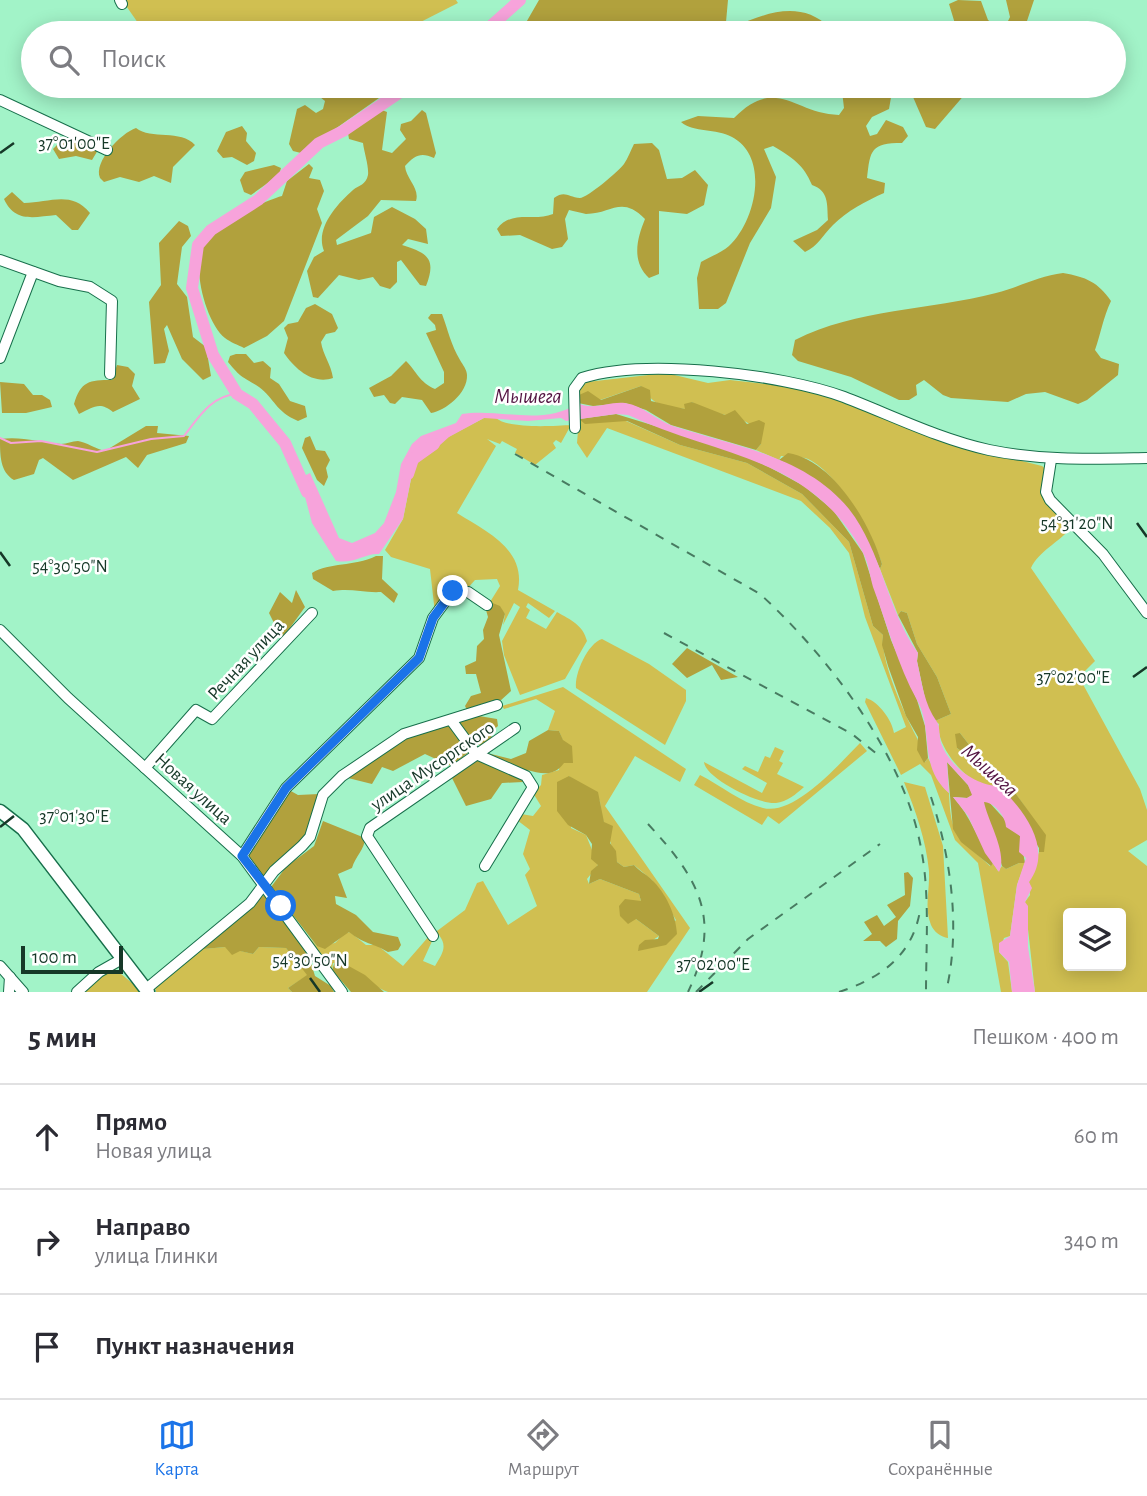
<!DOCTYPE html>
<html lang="ru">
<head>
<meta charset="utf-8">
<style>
	:root { --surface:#fff; --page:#f7f7f7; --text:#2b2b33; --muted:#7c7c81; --line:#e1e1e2; --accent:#1a73e8 }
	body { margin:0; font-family:"Alegreya Sans",sans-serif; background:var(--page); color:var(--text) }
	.controls { position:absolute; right:21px; bottom:21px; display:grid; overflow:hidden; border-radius:7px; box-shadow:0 4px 18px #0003 }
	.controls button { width:63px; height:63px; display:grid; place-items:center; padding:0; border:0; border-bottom:2px solid var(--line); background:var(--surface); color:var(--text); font:35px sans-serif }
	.scale { position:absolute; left:21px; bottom:18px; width:102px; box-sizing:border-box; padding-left:7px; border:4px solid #163828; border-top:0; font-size:19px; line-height:24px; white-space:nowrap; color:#163828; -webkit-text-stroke:5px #fff; paint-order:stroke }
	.stop { position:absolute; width:21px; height:21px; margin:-16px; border:5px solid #1a73e8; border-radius:50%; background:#fff }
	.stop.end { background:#1a73e8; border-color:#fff; box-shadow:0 2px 7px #0008 }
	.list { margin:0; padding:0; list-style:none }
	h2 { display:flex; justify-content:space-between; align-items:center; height:91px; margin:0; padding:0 28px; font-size:30px }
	h2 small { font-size:23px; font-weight:400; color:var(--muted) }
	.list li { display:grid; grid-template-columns:46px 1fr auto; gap:21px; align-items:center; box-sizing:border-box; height:105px; padding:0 28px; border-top:2px solid var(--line) }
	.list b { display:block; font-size:26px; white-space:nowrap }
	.list p { margin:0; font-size:23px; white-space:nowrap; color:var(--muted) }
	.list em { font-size:23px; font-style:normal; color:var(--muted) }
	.icon { flex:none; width:38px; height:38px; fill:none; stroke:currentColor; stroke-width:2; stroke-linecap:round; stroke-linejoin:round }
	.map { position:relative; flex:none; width:1147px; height:992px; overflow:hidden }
	.search { position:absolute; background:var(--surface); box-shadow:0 4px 18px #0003; left:21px; right:21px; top:21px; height:77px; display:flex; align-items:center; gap:18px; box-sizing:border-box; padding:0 24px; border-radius:38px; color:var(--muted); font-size:26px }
	.sheet { height:406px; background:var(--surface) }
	nav { display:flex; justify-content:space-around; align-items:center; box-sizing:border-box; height:98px; border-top:2px solid var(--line); background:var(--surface); font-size:19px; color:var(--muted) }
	nav a { display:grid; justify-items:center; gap:4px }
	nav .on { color:var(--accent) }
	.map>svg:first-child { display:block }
	.green { fill:#d0bf51; fill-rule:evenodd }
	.forest { fill:#b1a13d }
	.water { fill:#f7a3db }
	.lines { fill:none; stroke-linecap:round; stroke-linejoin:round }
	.stream { stroke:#f7a3db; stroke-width:2 }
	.river { stroke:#f7a3db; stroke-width:12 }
	.minor-casing { stroke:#176f4b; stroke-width:12 }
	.major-casing { stroke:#176f4b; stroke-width:15 }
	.minor { stroke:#fff; stroke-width:10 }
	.major { stroke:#fff; stroke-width:12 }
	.rail { stroke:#487b61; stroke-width:2; stroke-dasharray:9 9; stroke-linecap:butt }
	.route { stroke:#1a73e8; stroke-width:9 }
	.ticks { fill:none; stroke:#163828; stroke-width:2.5 }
	.labels { text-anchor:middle; stroke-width:5; stroke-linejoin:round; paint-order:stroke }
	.street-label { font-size:19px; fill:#163828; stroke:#fff }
	.water-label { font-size:21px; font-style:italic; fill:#531442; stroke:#fff }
	.ticks-label { font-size:18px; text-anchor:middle; fill:#163828; stroke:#fff; stroke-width:5; stroke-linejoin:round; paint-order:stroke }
</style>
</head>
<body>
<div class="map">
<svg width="1147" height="992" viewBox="0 0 1147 992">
	<rect width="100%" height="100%" fill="#a2f3c8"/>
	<g class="green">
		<path d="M122,0H456L458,3L399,33H145Z"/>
		<path d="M666,373L708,383L730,380L801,388L836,398L951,443L1042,466L1047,470L1044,484L1071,528C1059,542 1038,552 1031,568L1095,661L1079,677L1140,789L1147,810V840L1128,851L1147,866V992H1035L1025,902L1030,895L1029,882L1039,852H1044L1041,831L1023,804L1008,783L988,769L960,733L957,748L965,754L973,767L999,786C994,786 988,787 982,785C964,779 935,744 939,724L935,721L951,714L937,677L917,644L907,613L901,611L898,615L880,569L882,564C873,534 838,473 808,459C801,456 789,457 781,456L779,460L756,450L761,444V434C742,411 717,419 692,402L685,409C662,406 655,407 641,386L600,400L579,395L580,388L587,382ZM1068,913H1121V966H1068Z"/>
		<path d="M484,418H496C508,429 554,426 571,425L561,443L556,440L553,443L556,448L535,465L515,453L517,449L502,441L500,444L487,439L496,446L457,513C487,532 526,549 518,590L555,611L549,618L528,603L526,607L530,610L526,618L546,629L557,612C571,620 583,625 587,641L565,679L520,695L504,655L502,641L520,607L514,603L503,625L505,614L490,602L500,586L497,579L475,580L466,590L455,589L435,613L430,569L391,557L385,550L403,519L416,454Z"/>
		<path d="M579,419L626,421L680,445L747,463L802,494L849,542L873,626L883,635C880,660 904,713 916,736C920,743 921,754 925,762L928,758L943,787L949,793C951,841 959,836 990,866L993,863L998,871L1002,866L1006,869L1019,863H1025L1017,885L1010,936L1004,938L999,952L1008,962L1012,992H1001L978,863L955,840L931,775L920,764L901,775L865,702L866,698C879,702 892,720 894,733L906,727L865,617L849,553L830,528L801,501L607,428L587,458L577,443Z"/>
		<path d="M602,639L649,664L686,690V701L665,745L576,688C574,674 588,643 602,639Z"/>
		<path d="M563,687L686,769L680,782L635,756L605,806L690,928L647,992H388C367,985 360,966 333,963L332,970L305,933L317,946L335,943L345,933L350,932L366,945H377L403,966L430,935L433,939L423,961L435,966C442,954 448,947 439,935L434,937L433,934L465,910L477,883L483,881L508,925L537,906L525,875L530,869L523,854L530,830L517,820L521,814L533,816L541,806L533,793L541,785L542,775L559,770L563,741L559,731L548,730L555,711L536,699L504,709L502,706ZM569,776L600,801L601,814L617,862L624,867L634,865L652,880L676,920L652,946L638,950L659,936L636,919L634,902L641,901L639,894L600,879L589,884L587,879L598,865L586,835L571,828Z"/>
		<path d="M860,743L867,751L779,824L768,816L762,825L694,785L700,775C720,785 742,803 763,808C795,816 839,764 860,743Z"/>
		<path d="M775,747L784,751L779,761L783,763L777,774L804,787C796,794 787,802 776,803C759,805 705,778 704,762L762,793L767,783L742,769L745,766L758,772L765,756L770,758Z"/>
		<path d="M904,782L925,787L943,846L948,938C941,937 934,932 931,925C924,908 930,889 929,871C926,840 916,812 904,782Z"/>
		<path d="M202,946L204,949L225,947L253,954L259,947L286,948L308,975L288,988L292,992H156L155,987Z"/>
		<path d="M115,969L143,992H85L99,976Z"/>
	</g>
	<g class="forest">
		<path d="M539,0H728L726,22L734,27C767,12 802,0 830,28L825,33H568L558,30L557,33H520Z"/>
		<path d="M958,0L981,1L988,20L1003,31L1010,17L1006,0H1034L1023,33H952L956,27L949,4Z"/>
		<path d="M317,86H396L301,153L293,151L289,144L297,109L305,105L316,113L323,109L325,101L315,93Z"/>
		<path d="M835,86H893L889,109L872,117L866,126L870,136L877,134L886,120L903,127L908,136L902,143C871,143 870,150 867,178L885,183L884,193C866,201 847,211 833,225C823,235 818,246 805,252L793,241L817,230L828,220C827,204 829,191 812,185C804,165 792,157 773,146L764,149L776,177L771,208L750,243L726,303L718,309H699L697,278L701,262C710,257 722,252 729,246C756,221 770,157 732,137C716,128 694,133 681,122L698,116L734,118C777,75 794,114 839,115L844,108L842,91Z"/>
		<path d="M917,86H972L935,129L926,127L913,97Z"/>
		<path d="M377,108L387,112L382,150L392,153L406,139L400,130L401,124L411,121L422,110L426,113L436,153L434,158C421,152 415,155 405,166C406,179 420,188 416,201L381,200L368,216L336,240L337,245L371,233L374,217L392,207L415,219L426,229L428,244L408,239L402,245C427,253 437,258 426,286L420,285L401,260L397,262V282L390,289L380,286L373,277L359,280L339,275L318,298L313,297L307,271L314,257L324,251C315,229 336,205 353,190C359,185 366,185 368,175C369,166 364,152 363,143L349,139L348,133Z"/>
		<path d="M242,126L247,133L246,141L256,153L254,161L247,165L232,157L223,158L217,151L226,132Z"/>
		<path d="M136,128C151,140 181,129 195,145L173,167L171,183L154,176L139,182L120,177L104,182L100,178C93,162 121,133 136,128Z"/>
		<path d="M89,136L99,139L101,145L92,160L76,156L59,159L53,149L61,141Z"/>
		<path d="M652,143L659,150L667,179L682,178L695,170L708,185L704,205L687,214L659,211V274L649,278C631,261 637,239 645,219C621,195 612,214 586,214C581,213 574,211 569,210L565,219L568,239L562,247L552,249L520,235L501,236L497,229C512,209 534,222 553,214L554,198C565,190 568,197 580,198C587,198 619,171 624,164C628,158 631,150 634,144Z"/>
		<path d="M309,164L313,168L309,178L320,180L324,191L317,209L322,223L284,321L267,336L244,348C238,345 230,342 225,338C206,323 190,264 205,244C218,225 260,202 282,196L287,181Z"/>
		<path d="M274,165L281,168L279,175L251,195L244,192L240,180L245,172Z"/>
		<path d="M12,192L24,203C49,203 71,190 90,213L78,230H72L56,215C34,217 15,223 4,199Z"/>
		<path d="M179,221L188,226L191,236L182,247L177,284L187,297L193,337L206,347L211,376L203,380L182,359L167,325L164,329L169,351L165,363L154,364L149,302L161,285L159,243Z"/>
		<path d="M1063,273C1086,277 1098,282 1111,301C1103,318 1101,333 1095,350L1101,358L1119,364L1118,375L1087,400L1078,404L1045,392L1026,394L1008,402L951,398L943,395L924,380L916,385L917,395L909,400H899L851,377L798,361L792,355L795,340C856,309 930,310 996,293C1019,287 1039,276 1063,273Z"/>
		<path d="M315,304L332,314L338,328L335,332L326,334L321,342C323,355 331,364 333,378C313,385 295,369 284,353L288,338L284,328L288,324L298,322L306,308Z"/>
		<path d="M431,314H442C448,330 451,345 460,360C463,365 467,370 467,375C468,393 445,411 431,413L422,400L402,397L395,404L390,403L384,395L374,397L369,388L391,376L406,361C417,372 419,382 435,389L444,383V372L426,333L436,330L435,325L428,318Z"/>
		<path d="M236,354H246L254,363L263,361L271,368L270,378L279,384L290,401L305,406L307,417L298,421C275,411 275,399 259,387C242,376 242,379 228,362L230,356Z"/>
		<path d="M117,365L128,367L135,374L132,386L140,399L113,412C100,401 93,407 79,414L74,404C81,381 89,380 112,380Z"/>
		<path d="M0,382L24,384L33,395H42L50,400L52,407L26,413H2Z"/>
		<path d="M641,386L650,390L651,401L685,409L684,404L692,402L725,415L735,410L747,424L759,420L765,423L761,444L756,450L671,425L646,410L625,403L593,406L578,403L579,395L588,391L601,400Z"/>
		<path d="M616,414L724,447L769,467L804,486L833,510L863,553L891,640L917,700L925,726L928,758L924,763L917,750L918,737L906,716L888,666L882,645L883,635L873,626L849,542L802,494L747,463L680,445L627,421L585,424L579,419Z"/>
		<path d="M146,426H158L157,433L189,436L186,443L147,455L138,468L126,457L73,480L43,458L39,460L34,474L14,480C0,472 0,455 0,439C21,436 39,442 61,444C67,444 72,441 78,441C86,442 96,449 105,451Z"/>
		<path d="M310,436L316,450L325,451L330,460L326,468L328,477L324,486L317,480L302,448L305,438Z"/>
		<path d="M788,453C833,460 870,523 882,564L880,569C857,514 833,486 779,460Z"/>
		<path d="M376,556H383L382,579L398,594L394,603L381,592C363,593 351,588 333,591L313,579L312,573C330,562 353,567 376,556Z"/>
		<path d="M296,590L305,607L282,639L269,613L280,592L292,603Z"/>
		<path d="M490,602L500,606L505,614L499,635L511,691L500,701L468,712L465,706L471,696L481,693L476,674H466L465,666L476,661L477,646L484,639L483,630L488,617L486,610Z"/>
		<path d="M901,611L907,613L917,644L937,677L951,714L935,721L927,708L917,661L918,653L898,615Z"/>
		<path d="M687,648L738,677L721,680L712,665L687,678L672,664Z"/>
		<path d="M479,716L497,719L498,726L491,732L492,742L485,747L470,741L458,725L460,720Z"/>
		<path d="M449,724L469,752L451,766L425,754L393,771L382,767L372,784L348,778V775L406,735Z"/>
		<path d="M548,730L559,731L563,740L572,746L573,763H564C553,778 541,773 526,770L522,774L523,782L502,783L491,799L466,806L451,776L487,753L511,759L526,753L529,741Z"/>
		<path d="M960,733L988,769L1008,783L1046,835L1044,852H1039V848L999,786L973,767L965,754L957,748L955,734Z"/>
		<path d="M947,762L968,785L973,795L967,798L953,797C971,816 978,841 993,863L991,866L961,842L953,829Z"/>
		<path d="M569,776L598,792L604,822L613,826L610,843L616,851L617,862L624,867L634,865C639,871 646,874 651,879C666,893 676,915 677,934L666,945L638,951L639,945L645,940L658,939L659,936L636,919L628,924L620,916L619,906L625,899L641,901L639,894L600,879L589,884L591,871L598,865L591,859L592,844L586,835L568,825L557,811V782Z"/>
		<path d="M289,790L298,795L319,794L305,836L264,877L246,855Z"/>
		<path d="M988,801L1020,836L1025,863H1019L1006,869L1002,866L983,802Z"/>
		<path d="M323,821L365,838C365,849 355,857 352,868L338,874L347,898L335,896L336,904L356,915L373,932L398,937L401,945L398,950L388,952C373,943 364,944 349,932L325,949L317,946L271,887L286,867L314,846Z"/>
		<path d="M908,872L913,878L910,906L898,921L897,939L886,947L880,941H863L872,934L864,922L877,915L884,926L896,917L887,905L905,895L904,873Z"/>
		<path d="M265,894L307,950L315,976L331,986L334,992H292L288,988L307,975L286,948L259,947L253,954L240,951L232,955L225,947L204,949L202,946Z"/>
		<path d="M336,959L365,975L384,992H351L332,970Z"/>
	</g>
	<path class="water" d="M578,403C593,411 609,401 625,403C644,406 656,420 673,426C734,446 806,456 849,509C882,551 887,610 918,653L917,661C922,683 924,704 937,722C940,726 939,736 941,743C949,766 976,786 999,786C1024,810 1054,849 1029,882L1032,888L1025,902L1028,906V947L1035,992H1012L1009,962L999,952V943L1010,936L1017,885L1026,858L1019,852L1020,836L1006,827C1006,817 994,802 984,802C988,822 1008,853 999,872L985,853L968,816L953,797L967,798L972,795L968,785L947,762L949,793C918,767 934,731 917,700C898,666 887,624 873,587C870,576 868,561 862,551C809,455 715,456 628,415L616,414L566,421L561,418L528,421L484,418L449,437L430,454H416L403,519L379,554C365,553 355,564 336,561L312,523L300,478L310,473L339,538L352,543L375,533L384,523L396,492L401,464L412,444L421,436L456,423L462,414C499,408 544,427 578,403Z"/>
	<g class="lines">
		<path class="stream" d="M0,438L11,443L41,441L97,452L151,439L184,436C198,418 212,395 237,394"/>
		<g class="river">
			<path d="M483,33L520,0"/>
			<path d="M408,474L413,459L434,444"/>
			<path d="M307,492L285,443L253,404L237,394L213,355L192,288L198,245L211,230L258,200L319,143L343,131L409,86"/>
		</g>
		<defs>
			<g id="minor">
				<path d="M120,0L122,4"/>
				<path d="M0,100L107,150"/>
				<path d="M0,260L59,281L90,287L112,301L110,374"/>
				<path d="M0,358L33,272"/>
				<path d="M575,428L574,389L582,378C645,358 782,374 844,397C891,415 939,439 989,450C1043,461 1092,459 1147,458"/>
				<path d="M1051,460L1046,492L1050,500L1103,554L1147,613"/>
				<path d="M0,630L68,698L242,856L342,992"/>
				<path d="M451,720L476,754L526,776L533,787L485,866"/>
				<path d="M145,768L196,710L212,719L312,613"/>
				<path d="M242,856L286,788L419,658L433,618L453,591L468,592L487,605"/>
				<path d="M433,936L367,836L370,828L515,728"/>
				<path d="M0,966L23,992"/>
				<path d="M146,989L250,903L274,871L302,846L310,837L323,795L342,776L404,734L497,705"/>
				<path d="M9,992L10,977"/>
				<path d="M77,992L99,972L122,959"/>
			</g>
			<path id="major" d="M0,811L23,829L148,992"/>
		</defs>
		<use href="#minor" class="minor-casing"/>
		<use href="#major" class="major-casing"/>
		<use href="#minor" class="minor"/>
		<use href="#major" class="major"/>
		<g class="rail">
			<path d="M515,454L760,594C828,656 904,755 921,848C930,894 926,945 926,992"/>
			<path d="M664,633L852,734L882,758"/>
			<path d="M931,797C951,858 961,929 946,992"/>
			<path d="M648,824C699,879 723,919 688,992"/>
			<path d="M696,992L748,939L880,844"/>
			<path d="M839,992C881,978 912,956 920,911"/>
		</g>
	</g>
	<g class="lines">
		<path class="route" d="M281,906L242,856L286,788L419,658L433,618L453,591"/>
	</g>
	<path class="ticks" d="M0,153L14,143M1137,523L1147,537M0,552L10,566M1133,677L1147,667M0,827L14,816M310,978L320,992M699,992L713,982"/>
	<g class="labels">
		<g class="street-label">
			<text transform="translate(245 659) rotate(-47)" y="7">Речная улица</text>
			<text transform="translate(432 765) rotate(-34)" y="7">улица Мусоргского</text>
			<text transform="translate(194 788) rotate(42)" y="7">Новая улица</text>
		</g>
		<g class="water-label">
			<text x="528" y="403">Мышега</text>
			<text transform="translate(990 770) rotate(42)" y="7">Мышега</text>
		</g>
	</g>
	<g class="ticks-label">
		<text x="74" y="149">37°01'00"E</text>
		<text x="1077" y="529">54°31'20"N</text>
		<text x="70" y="572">54°30'50"N</text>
		<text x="1073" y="683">37°02'00"E</text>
		<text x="74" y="822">37°01'30"E</text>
		<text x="310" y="966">54°30'50"N</text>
		<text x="713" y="970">37°02'00"E</text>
	</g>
</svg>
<div class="controls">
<button><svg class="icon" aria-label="layers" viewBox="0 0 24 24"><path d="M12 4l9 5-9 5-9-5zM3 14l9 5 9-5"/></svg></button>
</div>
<div class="scale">100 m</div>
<div class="stop" style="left:281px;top:906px"></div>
<div class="stop end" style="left:453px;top:591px"></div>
<div class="search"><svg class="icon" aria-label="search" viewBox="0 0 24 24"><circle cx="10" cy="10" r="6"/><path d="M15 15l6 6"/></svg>Поиск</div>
</div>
<section class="sheet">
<h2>5 мин<small>Пешком · 400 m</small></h2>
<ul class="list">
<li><svg class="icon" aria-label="ahead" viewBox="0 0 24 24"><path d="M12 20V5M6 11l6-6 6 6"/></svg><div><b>Прямо</b><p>Новая улица</p></div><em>60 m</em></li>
<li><svg class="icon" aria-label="right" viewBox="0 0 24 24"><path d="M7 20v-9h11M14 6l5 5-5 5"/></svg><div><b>Направо</b><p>улица Глинки</p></div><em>340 m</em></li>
<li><svg class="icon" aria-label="arrive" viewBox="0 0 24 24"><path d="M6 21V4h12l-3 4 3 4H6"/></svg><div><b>Пункт назначения</b></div></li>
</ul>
</section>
<nav>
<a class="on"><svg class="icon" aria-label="map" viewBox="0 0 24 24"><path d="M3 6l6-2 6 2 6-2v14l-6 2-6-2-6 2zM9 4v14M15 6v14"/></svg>Карта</a>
<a><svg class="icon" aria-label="directions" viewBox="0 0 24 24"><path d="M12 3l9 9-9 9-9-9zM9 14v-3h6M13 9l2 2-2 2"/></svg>Маршрут</a>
<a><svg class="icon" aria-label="saved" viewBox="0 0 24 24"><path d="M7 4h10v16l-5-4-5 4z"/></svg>Сохранённые</a>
</nav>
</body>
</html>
